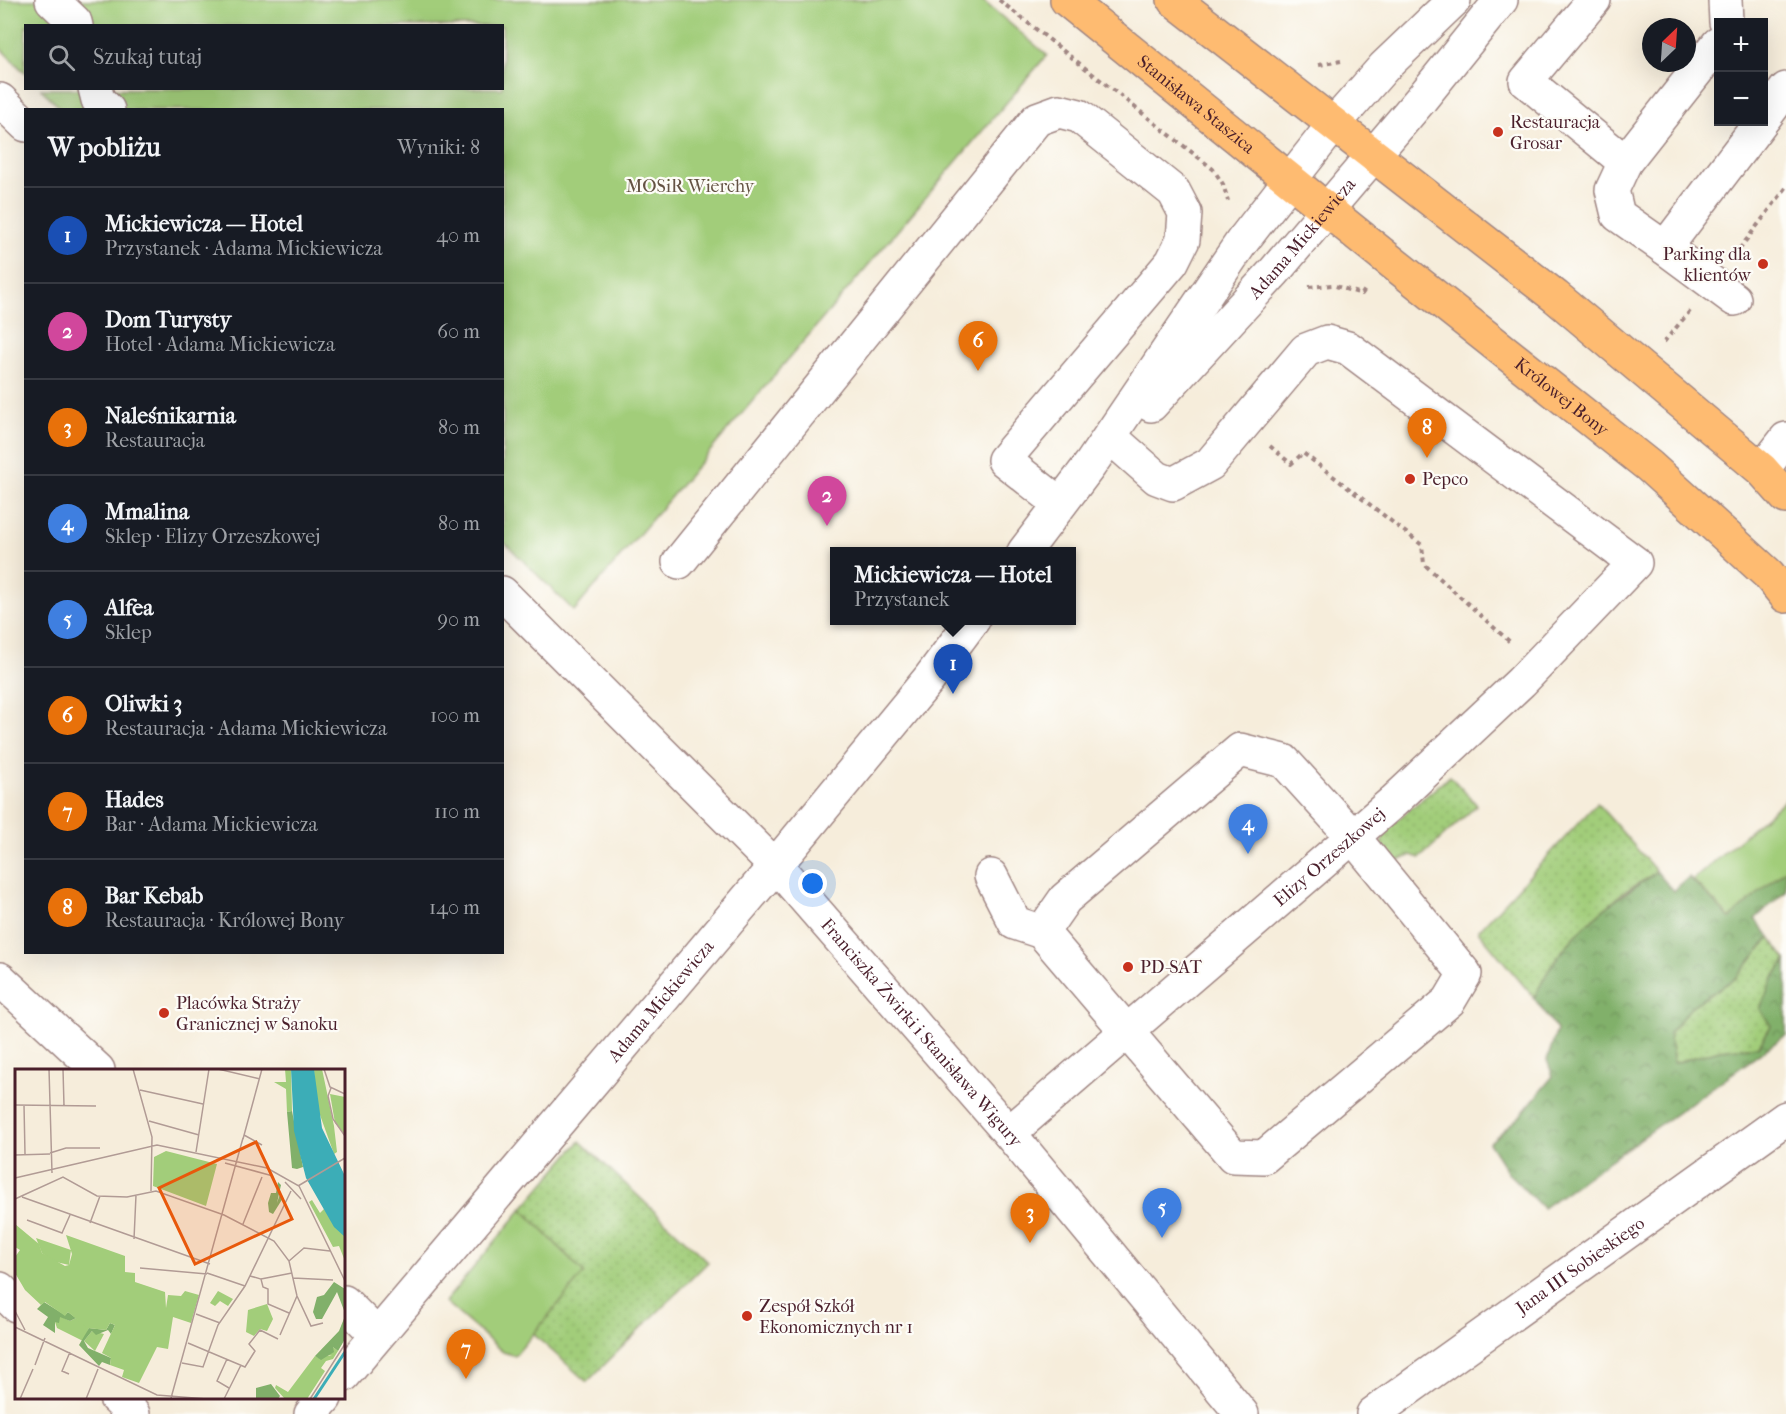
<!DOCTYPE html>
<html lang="pl">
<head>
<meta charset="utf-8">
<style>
	:root { --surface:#171b24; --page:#20242c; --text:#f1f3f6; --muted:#9ea1a6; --line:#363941; --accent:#0f766e }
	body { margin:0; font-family:"IM FELL French Canon",serif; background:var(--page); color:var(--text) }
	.controls { position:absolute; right:18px; top:18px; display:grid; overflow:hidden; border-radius:0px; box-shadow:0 6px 24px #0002 }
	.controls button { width:54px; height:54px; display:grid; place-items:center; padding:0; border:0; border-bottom:2px solid var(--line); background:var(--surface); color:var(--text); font:30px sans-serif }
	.compass { position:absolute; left:1642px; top:18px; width:54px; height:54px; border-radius:50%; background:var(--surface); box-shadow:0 6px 24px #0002; rotate:25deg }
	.you { position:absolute; left:813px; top:884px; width:21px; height:21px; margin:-15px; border:4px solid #fff; border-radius:50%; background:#1a73e8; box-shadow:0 0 0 9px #1a73e833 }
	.badge { display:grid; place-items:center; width:39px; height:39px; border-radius:50%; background:var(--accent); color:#fff; font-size:20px; font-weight:700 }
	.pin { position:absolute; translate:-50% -50px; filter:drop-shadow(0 2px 3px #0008) }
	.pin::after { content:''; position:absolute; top:32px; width:21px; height:18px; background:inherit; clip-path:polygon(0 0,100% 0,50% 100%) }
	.popup { position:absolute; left:830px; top:547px; width:246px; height:78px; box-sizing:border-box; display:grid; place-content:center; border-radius:0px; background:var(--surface); filter:drop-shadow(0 2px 4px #0005); font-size:20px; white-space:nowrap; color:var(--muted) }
	.popup b { font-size:22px; color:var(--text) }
	.popup::after { content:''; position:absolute; left:50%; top:100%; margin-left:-12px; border:12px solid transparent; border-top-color:var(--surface) }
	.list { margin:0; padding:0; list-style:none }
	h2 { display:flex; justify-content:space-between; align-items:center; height:78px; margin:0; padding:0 24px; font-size:26px }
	h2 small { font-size:20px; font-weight:400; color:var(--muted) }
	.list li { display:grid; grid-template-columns:39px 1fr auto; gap:18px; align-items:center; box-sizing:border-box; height:96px; padding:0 24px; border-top:2px solid var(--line) }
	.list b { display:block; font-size:22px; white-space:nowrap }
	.list p { margin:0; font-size:20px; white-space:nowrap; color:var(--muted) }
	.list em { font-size:20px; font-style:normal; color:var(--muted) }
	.icon { flex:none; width:33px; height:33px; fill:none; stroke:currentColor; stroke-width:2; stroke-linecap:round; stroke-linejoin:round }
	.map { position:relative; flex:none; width:1786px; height:1414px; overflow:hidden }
	.search { position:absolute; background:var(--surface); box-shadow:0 6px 24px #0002; left:24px; top:24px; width:480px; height:66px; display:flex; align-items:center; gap:15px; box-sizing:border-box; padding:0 21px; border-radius:0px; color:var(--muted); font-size:22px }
	.panel { position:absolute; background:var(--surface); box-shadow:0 6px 24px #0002; left:24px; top:108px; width:480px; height:846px; border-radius:0px }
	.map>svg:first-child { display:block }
	.grass { fill:url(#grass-dots); stroke:#767652; stroke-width:1.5 }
	.forest { fill:url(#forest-crowns); stroke:#66684a; stroke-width:1.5 }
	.park { fill:#a2cd7a; stroke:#767652; stroke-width:1.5 }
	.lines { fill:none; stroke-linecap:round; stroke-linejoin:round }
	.minor-casing { stroke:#a08683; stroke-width:36 }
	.major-casing { stroke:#a08683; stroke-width:36 }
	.path { stroke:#a08683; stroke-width:4; stroke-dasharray:4.5 4.5; stroke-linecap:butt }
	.minor { stroke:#fff; stroke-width:33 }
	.major { stroke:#febb71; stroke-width:33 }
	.poi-dot { fill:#c8321e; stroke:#fdfcf7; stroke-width:2 }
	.labels { text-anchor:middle; stroke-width:4.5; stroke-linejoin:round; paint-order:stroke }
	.street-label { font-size:18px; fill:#4a1f2b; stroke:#fdfcf7 }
	.poi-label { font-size:18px; fill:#4a1f2b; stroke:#fdfcf7; text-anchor:start }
	.park-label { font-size:18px; fill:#645343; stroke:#fdfcf7 }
	.inset-river { fill:none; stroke:#3cadb7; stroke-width:3 }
	.inset-road { fill:none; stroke:#b19b95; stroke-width:1.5 }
	.view { fill:#e8590c; fill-opacity:0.15; stroke:#e8590c; stroke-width:3 }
	.inset-edge { fill:none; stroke:#4a1f2b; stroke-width:3 }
</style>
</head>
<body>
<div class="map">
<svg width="1786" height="1414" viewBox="0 0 1786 1414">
	<defs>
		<pattern id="grass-dots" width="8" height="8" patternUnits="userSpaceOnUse" patternTransform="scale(1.5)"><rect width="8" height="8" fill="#a2cd7a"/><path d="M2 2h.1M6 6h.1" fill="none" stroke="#8db06a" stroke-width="1.8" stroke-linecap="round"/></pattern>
		<pattern id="forest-crowns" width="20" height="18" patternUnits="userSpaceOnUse" patternTransform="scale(1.5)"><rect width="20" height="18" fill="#81b06a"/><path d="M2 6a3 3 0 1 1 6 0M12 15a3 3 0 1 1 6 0" fill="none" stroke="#6c8f57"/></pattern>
	</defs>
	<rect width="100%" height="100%" fill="#fdfcf7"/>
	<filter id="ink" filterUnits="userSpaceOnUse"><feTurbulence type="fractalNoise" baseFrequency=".0167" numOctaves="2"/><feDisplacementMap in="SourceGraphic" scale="12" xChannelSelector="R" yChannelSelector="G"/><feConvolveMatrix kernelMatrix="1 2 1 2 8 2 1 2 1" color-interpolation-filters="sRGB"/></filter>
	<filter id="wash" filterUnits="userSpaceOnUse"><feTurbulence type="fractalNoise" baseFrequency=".008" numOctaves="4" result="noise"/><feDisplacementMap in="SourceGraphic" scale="24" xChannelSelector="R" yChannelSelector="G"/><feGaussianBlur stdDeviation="1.35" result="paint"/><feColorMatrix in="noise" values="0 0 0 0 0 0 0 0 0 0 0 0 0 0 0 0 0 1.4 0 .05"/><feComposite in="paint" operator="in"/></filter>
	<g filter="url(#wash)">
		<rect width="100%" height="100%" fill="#f6eddb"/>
		<g class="grass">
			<path d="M1450,776L1477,805L1420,858L1411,855L1391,865L1381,846L1384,831Z"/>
			<path d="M1597,803L1657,872L1622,893L1553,964L1534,998L1478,931Z"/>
			<path d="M1770,937L1786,960L1772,980L1771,1026L1759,1046L1720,1050L1674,1063L1669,1033L1693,1005L1736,978Z"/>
			<path d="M580,1141L708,1262L587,1382L533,1334L583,1272L522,1209Z"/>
		</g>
		<path class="forest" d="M1786,869V891L1755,919L1770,937L1736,978L1693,1005L1669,1033L1674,1063L1720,1050L1759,1046L1771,1026L1760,1009L1772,980L1786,960V1035L1543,1208L1509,1174L1489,1143L1520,1116L1553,1076L1547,1060L1557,1030L1534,998C1540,987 1545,975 1552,965C1579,925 1617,897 1657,872L1673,891L1689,877L1730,918Z"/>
		<g class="park">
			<path d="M0,0H982L1047,55L574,611L503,541L502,110H62L41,89L502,88V26H26L25,73L0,48Z"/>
			<path d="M1786,799V869L1730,918L1693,880Z"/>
			<path d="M522,1209L584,1273L515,1356L503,1352L445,1302Z"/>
		</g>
	</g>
	<g filter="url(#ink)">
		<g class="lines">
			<defs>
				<g id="minor">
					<path d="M52,0L75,22L76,26"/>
					<path d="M1594,0L1526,81L1625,162L1718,44"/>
					<path d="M1725,0L1726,22"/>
					<path d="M95,88L98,100L108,110"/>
					<path d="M0,100L26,125"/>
					<path d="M1764,118L1786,89"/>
					<path d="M1625,162L1612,190L1618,215L1665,248L1761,122"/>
					<path d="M1665,248L1734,299"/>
					<path id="s1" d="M1151,405L1274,272L1422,98L1501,0"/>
					<path d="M1762,470L1786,439"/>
					<path d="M1024,552L1090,465L1241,243L1290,180L1334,124L1384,67L1454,0"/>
					<path d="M679,562L1037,119L1059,111L1079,116L1174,192L1185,213L1183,240L1172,262L1004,460L1060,504"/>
					<path id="s2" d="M502,593L787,878L1009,1133L1242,1414"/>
					<path d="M1240,750L1284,761L1353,837L1465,974L1449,1001L1264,1157L1233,1156L1042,932L1065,899Z"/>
					<path d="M991,876L1015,923L1042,932"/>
					<path d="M0,979L98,1070"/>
					<path id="s3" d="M1009,1133L1394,801L1521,682L1635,563L1348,348L1327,342L1306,350L1210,464L1173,484L1157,478L1116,442"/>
					<path d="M0,1289L16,1305"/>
					<path d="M344,1302L377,1335"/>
					<path id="s4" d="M344,1375L775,866L929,679L973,620"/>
					<path d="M116,1398L133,1414"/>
					<path d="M311,1414L325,1398"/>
					<path id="s5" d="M1373,1414L1786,1118"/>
				</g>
				<g id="major">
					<path id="s6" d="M1067,0L1388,259L1649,466L1768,574L1786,596"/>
					<path d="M1174,0L1556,297L1762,470L1786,497"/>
				</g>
			</defs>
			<use href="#minor" class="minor-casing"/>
			<use href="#major" class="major-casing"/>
			<g class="path">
				<path d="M999,0L1213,169L1223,184L1228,201"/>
				<path d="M1319,65L1341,61"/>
				<path d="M1734,256L1786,188"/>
				<path d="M1309,287L1332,285L1362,294L1366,288"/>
				<path d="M1664,342L1690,311"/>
				<path d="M1270,446L1291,464L1303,453L1422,545L1424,564L1511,643"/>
			</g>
			<use href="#minor" class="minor"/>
			<use href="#major" class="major"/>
		</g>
	</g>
	<g class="poi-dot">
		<circle cx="1498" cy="132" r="6"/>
		<circle cx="1763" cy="264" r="6"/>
		<circle cx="1410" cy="479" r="6"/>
		<circle cx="1128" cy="967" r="6"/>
		<circle cx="164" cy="1013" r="6"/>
		<circle cx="747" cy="1316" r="6"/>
	</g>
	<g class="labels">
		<g class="street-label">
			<text dy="6" stroke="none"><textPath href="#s6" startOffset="166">Stanisława Staszica</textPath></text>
			<text dy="6" stroke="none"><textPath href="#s1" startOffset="225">Adama Mickiewicza</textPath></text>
			<text dy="6" stroke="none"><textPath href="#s6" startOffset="634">Królowej Bony</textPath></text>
			<text dy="6" stroke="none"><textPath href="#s3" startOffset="423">Elizy Orzeszkowej</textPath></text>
			<text dy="6" stroke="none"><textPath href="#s4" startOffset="490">Adama Mickiewicza</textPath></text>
			<text dy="6" stroke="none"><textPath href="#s2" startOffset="608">Franciszka Żwirki i Stanisława Wigury</textPath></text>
			<text dy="6" stroke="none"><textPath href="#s5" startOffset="255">Jana III Sobieskiego</textPath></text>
		</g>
		<g class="poi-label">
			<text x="1510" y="128">Restauracja<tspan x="1510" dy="21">Grosar</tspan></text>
			<text x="1751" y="260" text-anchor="end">Parking dla<tspan x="1751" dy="21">klientów</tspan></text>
			<text x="1422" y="485">Pepco</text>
			<text x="1140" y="973">PD-SAT</text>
			<text x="176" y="1009">Placówka Straży<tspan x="176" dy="21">Granicznej w Sanoku</tspan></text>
			<text x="759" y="1312">Zespół Szkół<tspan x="759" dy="21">Ekonomicznych nr 1</tspan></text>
		</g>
		<g class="park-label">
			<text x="690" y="192">MOSiR Wierchy</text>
		</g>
	</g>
	<g transform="translate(15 1069)">
		<rect width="330" height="330" fill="#f6eddb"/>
		<path d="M270,0H276L277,42L272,43L271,20L259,13H271ZM299,0H307L319,57L322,83L319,85L300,32ZM315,25L330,28V66L320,54ZM297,131L305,144L309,140L330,168V192L324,177L318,178L294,133ZM21,169L56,181L54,196L37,192L27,184ZM203,222L218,230L213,237L205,232L200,237L195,234ZM45,247L55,252L61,249L74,259L68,272L42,259L40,253ZM77,262L89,265L80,282L69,272ZM318,278L323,282L318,290L311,292L306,299L310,302L292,330H270L260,319L261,316L273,323L300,287L306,290L310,286L317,287L311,285L316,284Z" fill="#a2cd7a"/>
		<path d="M277,42L288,98L282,100L277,99L272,43ZM263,113L266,116L262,134L265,125L268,129L258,145L254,143L253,134L256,124H261ZM319,213L330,220V244L322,223L307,250H301L298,243L302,228L309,226ZM29,233L50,246L53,243L61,249L55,252L45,248L44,254L40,253V264L28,256L33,248L22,240ZM330,247V270L323,282L318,278L319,283L306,291L300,287L324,262ZM95,254L100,256L96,265L93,261L81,266L77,262L69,272L73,279L96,289L95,296L87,293L84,297L64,276L74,259L91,261ZM256,315L265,327L263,330H241V319Z" fill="#81b06a"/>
		<path d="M151,82L202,95L191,137L138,117L139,88ZM0,155L24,175L27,184L50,197L54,196L57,185L51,166L110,187V203L120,204V213L150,223L151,239L153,226L166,227L170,222L184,226L176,254L158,248L153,280L142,278L124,314L107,308L109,301L95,296L96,289L87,284L100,256L95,254L91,261L72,259L53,243L50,247L30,233L26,236L10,221L0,204V188L5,181L0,178ZM252,235L258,250L252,262L245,260L239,267L231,263L233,241Z" fill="#a2cd7a"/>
		<path d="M276,0H299L307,59L330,107V168L319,158L291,109L279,62Z" fill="#3cadb7"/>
		<path class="inset-river" d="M299,330L330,283"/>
		<path class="inset-road" d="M34,0L37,104M48,0L49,37M118,0L137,68L136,122M203,0L245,10M309,0L315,18L330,25M316,19L313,27L318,50L330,67M125,21L188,35M0,36L81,37M9,36L10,85M134,52L184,66M229,66L247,76M228,70L247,0M181,83L194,0M35,84L51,79H85M0,86L35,85M210,94L258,107M0,109L142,76L252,99L284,117L330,212M270,113L286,130M283,117L330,89M7,128L195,195M0,130L48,108L82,127L112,128L141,122L209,146L259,172L274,192L282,227L296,257L308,254M12,151L47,164L55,146M75,154L85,127M228,155L247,108M119,170L121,126M274,192L289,179L315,182M125,199L192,205M192,204L230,217M235,207L246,210L248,218L253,220V235L274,244M278,209L318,211M246,210L277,204M0,242L10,261M181,245L205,254M0,258L142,326L192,330M265,266L282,227M173,274L230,298L240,282L234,275L245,261L263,270M212,290L202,312L214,319M167,294L188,298L203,256L230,217L276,122M20,296L30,269M54,305L47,302L55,283M156,329L228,69M5,330L18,300M71,330L83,300M209,330L226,296M295,330L330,275"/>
		<path class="view" d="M241,73L277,150L180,195L144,119Z"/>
		<rect width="330" height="330" class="inset-edge"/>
	</g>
</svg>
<div class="controls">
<button>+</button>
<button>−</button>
</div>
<svg class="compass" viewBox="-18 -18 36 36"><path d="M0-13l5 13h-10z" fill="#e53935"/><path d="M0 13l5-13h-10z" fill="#9ea1a6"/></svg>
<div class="you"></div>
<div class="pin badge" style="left:953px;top:694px;background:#1a4fb4">1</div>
<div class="popup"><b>Mickiewicza — Hotel</b>Przystanek</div>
<div class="pin badge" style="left:827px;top:526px;background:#d1479c">2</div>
<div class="pin badge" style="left:1030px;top:1243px;background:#e8710a">3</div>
<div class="pin badge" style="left:1248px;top:854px;background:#3f7fe0">4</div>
<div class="pin badge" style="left:1162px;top:1238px;background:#3f7fe0">5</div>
<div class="pin badge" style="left:978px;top:371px;background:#e8710a">6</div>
<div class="pin badge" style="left:466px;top:1379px;background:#e8710a">7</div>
<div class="pin badge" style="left:1427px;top:458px;background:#e8710a">8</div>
<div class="search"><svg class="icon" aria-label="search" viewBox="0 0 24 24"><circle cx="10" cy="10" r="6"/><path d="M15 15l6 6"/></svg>Szukaj tutaj</div>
<section class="panel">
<h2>W pobliżu<small>Wyniki: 8</small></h2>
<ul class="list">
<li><span class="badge" style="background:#1a4fb4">1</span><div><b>Mickiewicza — Hotel</b><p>Przystanek · Adama Mickiewicza</p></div><em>40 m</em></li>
<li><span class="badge" style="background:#d1479c">2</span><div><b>Dom Turysty</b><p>Hotel · Adama Mickiewicza</p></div><em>60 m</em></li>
<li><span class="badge" style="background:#e8710a">3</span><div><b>Naleśnikarnia</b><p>Restauracja</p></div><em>80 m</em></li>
<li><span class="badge" style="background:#3f7fe0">4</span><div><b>Mmalina</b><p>Sklep · Elizy Orzeszkowej</p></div><em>80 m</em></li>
<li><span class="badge" style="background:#3f7fe0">5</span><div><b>Alfea</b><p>Sklep</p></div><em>90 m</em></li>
<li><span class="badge" style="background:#e8710a">6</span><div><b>Oliwki 3</b><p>Restauracja · Adama Mickiewicza</p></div><em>100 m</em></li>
<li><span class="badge" style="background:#e8710a">7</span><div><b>Hades</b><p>Bar · Adama Mickiewicza</p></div><em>110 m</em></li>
<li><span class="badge" style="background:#e8710a">8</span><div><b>Bar Kebab</b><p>Restauracja · Królowej Bony</p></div><em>140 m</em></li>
</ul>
</section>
</div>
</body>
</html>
